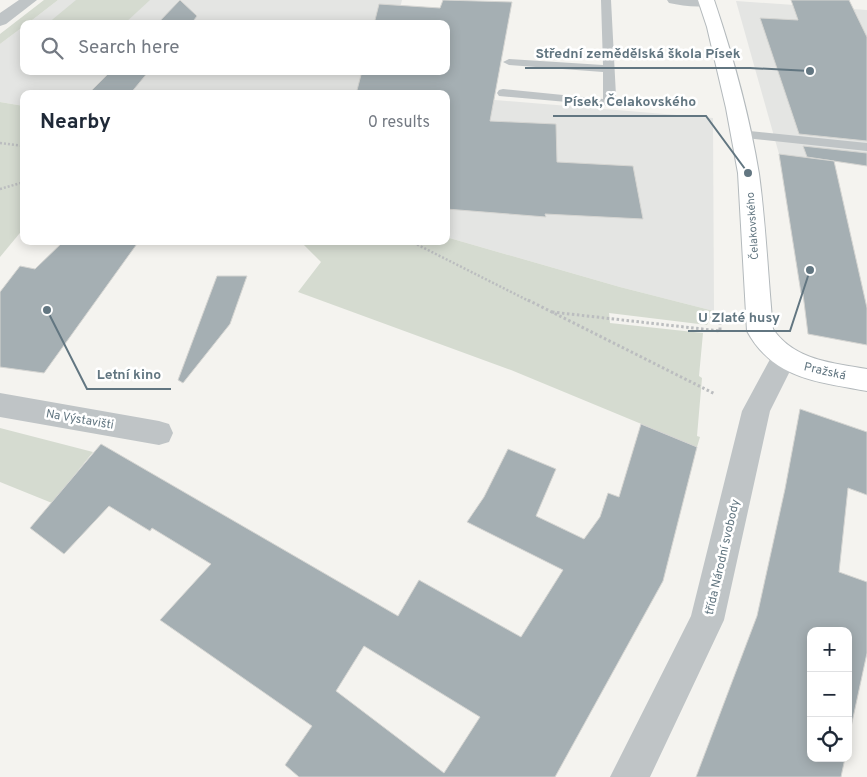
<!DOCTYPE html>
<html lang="en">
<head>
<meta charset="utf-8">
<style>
	:root { --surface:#fff; --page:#f6f6f7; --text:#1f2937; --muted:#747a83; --line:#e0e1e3 }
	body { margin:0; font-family:Overpass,sans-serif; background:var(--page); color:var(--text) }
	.controls { position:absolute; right:15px; bottom:15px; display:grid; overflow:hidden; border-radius:10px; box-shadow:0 2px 12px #0003 }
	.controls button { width:45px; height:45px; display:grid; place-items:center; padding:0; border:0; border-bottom:1px solid var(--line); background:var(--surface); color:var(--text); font:25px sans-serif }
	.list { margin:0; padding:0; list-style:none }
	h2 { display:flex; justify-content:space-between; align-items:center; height:65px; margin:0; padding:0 20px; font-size:21px }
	h2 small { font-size:16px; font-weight:400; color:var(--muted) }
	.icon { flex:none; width:28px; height:28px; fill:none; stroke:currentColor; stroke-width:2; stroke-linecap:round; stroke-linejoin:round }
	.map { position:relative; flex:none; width:867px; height:777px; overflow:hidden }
	.search { position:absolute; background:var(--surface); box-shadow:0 2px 12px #0003; left:20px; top:20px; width:430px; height:55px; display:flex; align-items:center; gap:12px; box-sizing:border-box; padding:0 18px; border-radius:10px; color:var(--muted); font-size:19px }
	.panel { position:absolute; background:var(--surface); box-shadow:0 2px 12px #0003; left:20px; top:90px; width:430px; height:155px; border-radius:10px }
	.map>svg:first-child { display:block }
	.built { fill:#e4e5e3 }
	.green { fill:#d5dbd0 }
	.building { fill:#a5afb3; stroke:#d5d5d2; fill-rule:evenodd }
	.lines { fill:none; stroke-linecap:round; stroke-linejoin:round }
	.secondary-casing { stroke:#b3b9bc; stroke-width:2 }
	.path-far1 { stroke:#bbbdbf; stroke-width:2.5; stroke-dasharray:2 2; stroke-linecap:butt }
	.path { stroke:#bbbdbf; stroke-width:3; stroke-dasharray:2.5 2.5; stroke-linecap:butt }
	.lane { fill:#bfc4c6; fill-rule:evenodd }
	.street { fill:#bfc4c6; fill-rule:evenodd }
	.secondary { fill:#fff; fill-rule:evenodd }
	.labels { text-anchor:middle; stroke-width:5; stroke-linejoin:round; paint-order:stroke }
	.far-street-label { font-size:11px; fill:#627681; stroke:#fff }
	.street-label { font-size:12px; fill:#627681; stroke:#fff }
	.leader { fill:none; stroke:#627681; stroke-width:2 }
	.callout-dot { fill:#627681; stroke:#fff; stroke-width:2 }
	.callout-label { font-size:14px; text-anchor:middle; font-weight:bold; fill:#627681; stroke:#fff; stroke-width:5; stroke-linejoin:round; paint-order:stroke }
</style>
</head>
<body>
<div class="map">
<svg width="867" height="777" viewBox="0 0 867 777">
	<rect width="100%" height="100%" fill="#f4f3ef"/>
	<g class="built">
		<path d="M58,0H402L396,24H27Z"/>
		<path d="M736,1L867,10V165L779,154Z"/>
		<path d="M24,26V71H385L416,94H24V106L0,102V44Z"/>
		<path d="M446,96L713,118L714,311L620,287L446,237Z"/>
	</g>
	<g class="green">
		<path d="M44,0H58L27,24H24V26L0,44V34Z"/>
		<path d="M76,0H150L124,24H47Z"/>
		<path d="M0,102L24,106V228L0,257Z"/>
		<path d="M446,237L620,287L714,311L707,325L609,313L610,323L703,333L699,376L702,378L697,436L700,437L697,447L511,370L298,292L321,262L300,241H446Z"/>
		<path d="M0,428L93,452L52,503L0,482Z"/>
	</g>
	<g class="building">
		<path d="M180,0L197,16L191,24H157Z"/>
		<path d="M443,0L512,2L490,121L556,124L557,162L633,166L643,219L545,214L546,217L446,209V94H356L362,71H446V24H374L379,4L440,8Z"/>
		<path d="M791,0H849L867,37V141L799,134L760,18L798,20Z"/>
		<path d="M111,71H149L130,94H88Z"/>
		<path d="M803,146L867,153V166L807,157Z"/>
		<path d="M779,154L834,161L867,308V345L808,334L803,294L801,293Z"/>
		<path d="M64,241H139L44,373L0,367V292L20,266L35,269Z"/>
		<path d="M217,276H247L230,324L183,383L178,380Z"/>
		<path d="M800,409L867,432V495L848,488L839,572L867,582V653L848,741V631H811V758H845L841,777H696L757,616L785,489Z"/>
		<path d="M641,424L697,447L663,581L555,777H299L285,765L312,726L160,620L211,564L152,528L150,531L109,506L64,554L30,528L101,444L398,616L419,580L521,637L563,570L467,522L484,497L508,449L556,469L536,516L584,539L600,517L608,493L619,497ZM364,646L480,717L444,773L336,691Z"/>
	</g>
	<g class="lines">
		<defs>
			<path id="secondary" d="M698,0H714C732,53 750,118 759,174C766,225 768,278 773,329C794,360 832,363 867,369V391C818,382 773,379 747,331L738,173L726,108L707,27Z"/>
		</defs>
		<use href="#secondary" class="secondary-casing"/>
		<g class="path-far1">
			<path d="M0,143L24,146"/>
			<path d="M0,189L24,182"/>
			<path d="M410,241L531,302"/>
		</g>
		<g class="path">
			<path d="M528,300L715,394"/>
			<path d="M552,312L720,331V316"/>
		</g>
		<g class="lane">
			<path d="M601,0H611L616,96L612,106L499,96L497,93L499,90L503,89L603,99V72L509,65L503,62L509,59L603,65Z"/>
			<path d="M740,130L867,143V151L736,137L734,134Z"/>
		</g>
		<g class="street">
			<path d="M19,0H37L6,24L0,26V13Z"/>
			<path d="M667,0H713L715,2L713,5C700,8 682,6 669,3Z"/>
			<path d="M784,347L793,350L797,357L770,411L724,620L650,777H610L691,616L742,411L775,350Z"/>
			<path d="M0,393L159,421L169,424L173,433L169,442L159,445L0,417Z"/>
		</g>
		<use href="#secondary" class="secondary"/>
	</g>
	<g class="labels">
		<g class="far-street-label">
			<text transform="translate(752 226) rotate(-94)" y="4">Čelakovského</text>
		</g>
		<g class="street-label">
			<text transform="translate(825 371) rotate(13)" y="4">Pražská</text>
			<text transform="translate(80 419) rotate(10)" y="4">Na Výstavišti</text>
			<text transform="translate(722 557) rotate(-77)" y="4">třída Národní svobody</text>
		</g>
	</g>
	<path class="leader" d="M810 71L750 68H525M748 173L706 116H553M810 270L790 331H688M47 310L87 389H171"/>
	<g class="callout-dot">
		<circle cx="810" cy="71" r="5"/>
		<circle cx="748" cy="173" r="5"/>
		<circle cx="810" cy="270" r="5"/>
		<circle cx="47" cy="310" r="5"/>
	</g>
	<g class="callout-label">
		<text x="638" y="58">Střední zemědělská škola Písek</text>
		<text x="630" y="106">Písek, Čelakovského</text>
		<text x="739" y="322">U Zlaté husy</text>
		<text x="129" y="379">Letní kino</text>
	</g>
</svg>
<div class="controls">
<button>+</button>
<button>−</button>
<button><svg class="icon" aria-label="locate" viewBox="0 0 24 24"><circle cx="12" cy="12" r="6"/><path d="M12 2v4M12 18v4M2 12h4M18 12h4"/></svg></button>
</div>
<div class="search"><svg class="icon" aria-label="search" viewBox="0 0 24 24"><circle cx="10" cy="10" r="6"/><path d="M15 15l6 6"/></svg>Search here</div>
<section class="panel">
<h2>Nearby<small>0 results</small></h2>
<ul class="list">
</ul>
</section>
</div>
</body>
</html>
